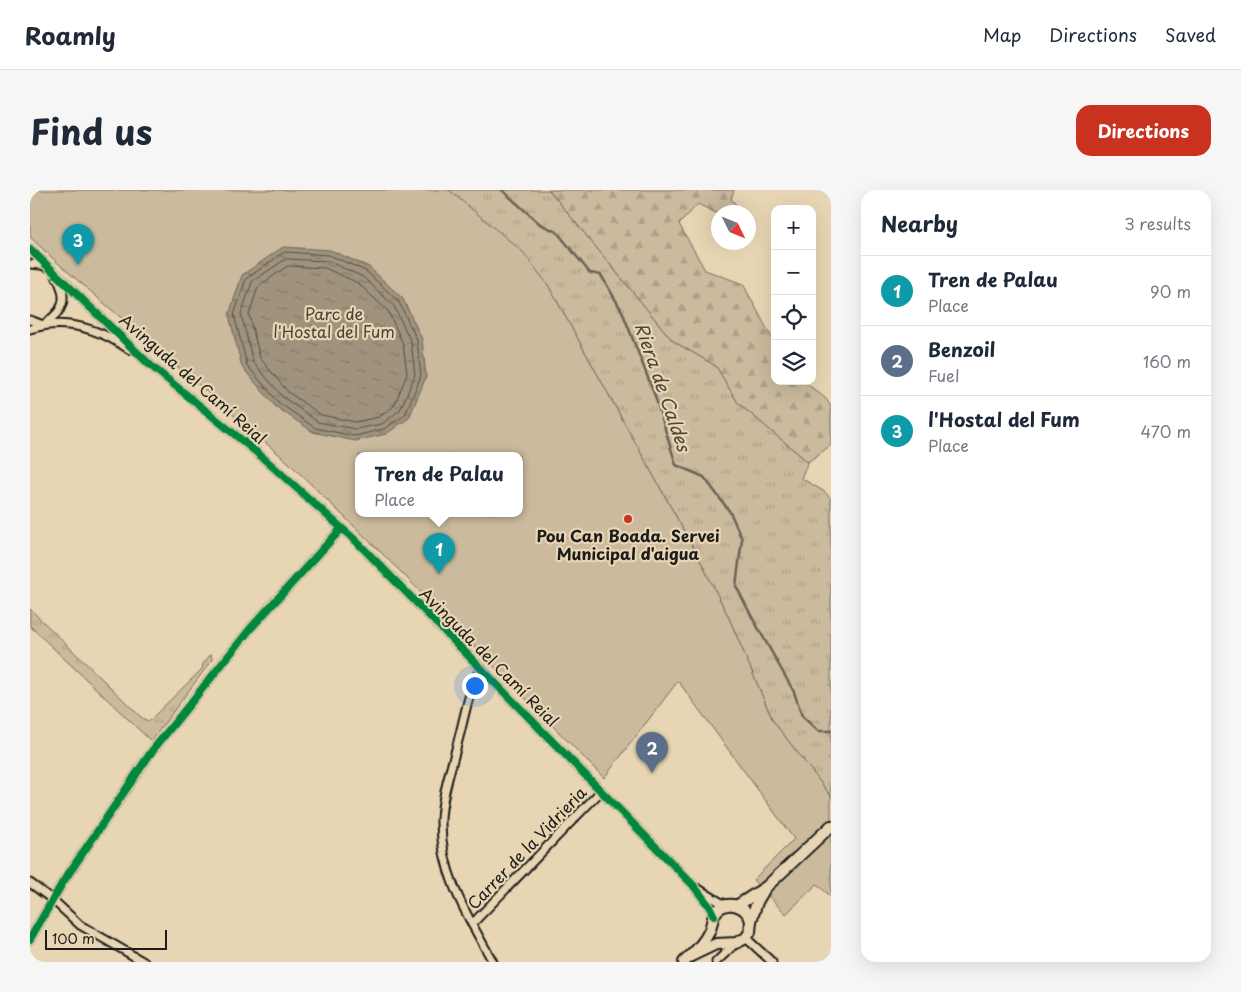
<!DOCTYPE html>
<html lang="en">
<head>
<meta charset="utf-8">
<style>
	:root { --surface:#fff; --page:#f6f6f7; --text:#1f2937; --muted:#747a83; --line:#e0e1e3; --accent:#c8321e }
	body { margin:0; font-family:"Playpen Sans",sans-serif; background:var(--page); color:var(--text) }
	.controls { position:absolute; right:15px; top:15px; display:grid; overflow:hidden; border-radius:10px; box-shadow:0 5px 20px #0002 }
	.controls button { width:45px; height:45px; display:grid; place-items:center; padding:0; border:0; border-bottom:1px solid var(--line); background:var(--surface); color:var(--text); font:25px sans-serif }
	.compass { position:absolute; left:681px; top:15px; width:45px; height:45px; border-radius:50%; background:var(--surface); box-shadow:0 5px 20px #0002; rotate:133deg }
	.scale { position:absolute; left:15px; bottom:12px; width:122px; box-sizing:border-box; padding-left:5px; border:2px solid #1c1c1c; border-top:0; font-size:14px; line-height:18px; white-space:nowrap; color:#1c1c1c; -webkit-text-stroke:4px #e8d5b3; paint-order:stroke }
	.you { position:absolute; left:444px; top:495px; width:18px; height:18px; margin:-12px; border:4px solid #fff; border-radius:50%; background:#1a73e8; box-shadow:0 0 0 8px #1a73e833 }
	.badge { display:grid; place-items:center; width:32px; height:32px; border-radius:50%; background:var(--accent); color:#fff; font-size:16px; font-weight:700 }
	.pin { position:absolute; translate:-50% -41px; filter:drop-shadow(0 1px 2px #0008) }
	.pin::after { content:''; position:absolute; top:26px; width:18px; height:15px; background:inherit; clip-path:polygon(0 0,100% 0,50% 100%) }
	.popup { position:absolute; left:325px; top:262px; width:168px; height:65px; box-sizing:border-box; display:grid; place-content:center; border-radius:10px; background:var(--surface); filter:drop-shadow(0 1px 4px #0005); font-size:16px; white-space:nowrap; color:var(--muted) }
	.popup b { font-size:19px; color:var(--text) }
	.popup::after { content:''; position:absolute; left:50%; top:100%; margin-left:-10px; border:10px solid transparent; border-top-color:var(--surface) }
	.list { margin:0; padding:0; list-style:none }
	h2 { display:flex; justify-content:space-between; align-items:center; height:65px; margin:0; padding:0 20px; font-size:21px }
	h2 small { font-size:16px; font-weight:400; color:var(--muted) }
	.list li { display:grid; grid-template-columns:32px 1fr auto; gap:15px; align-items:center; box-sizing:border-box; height:70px; padding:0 20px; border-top:1px solid var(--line) }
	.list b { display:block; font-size:19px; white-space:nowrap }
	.list p { margin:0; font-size:16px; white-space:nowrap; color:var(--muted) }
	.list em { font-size:16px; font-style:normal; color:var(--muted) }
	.icon { flex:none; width:28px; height:28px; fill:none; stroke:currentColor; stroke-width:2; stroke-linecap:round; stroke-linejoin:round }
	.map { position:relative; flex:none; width:801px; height:772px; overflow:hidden; border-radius:15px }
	header { display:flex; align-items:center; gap:30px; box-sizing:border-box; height:70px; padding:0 25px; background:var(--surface); border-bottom:1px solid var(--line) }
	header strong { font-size:24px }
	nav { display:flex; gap:28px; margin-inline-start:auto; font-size:18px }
	.intro { display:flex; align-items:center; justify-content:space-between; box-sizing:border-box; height:120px; padding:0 30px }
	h1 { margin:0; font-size:35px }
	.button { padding:12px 22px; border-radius:15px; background:var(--accent); color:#fff; font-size:18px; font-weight:700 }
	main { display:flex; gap:30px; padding:0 30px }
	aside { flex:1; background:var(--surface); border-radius:15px; box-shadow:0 5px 20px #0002 }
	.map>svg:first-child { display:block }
	.grass { fill:url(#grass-tufts); stroke:#746b5c }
	.forest { fill:url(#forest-firs); stroke:#746b5c }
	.green { fill:#cbba9d; stroke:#746b5c; fill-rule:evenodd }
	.water { fill:url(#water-ripples); stroke:#6b6357 }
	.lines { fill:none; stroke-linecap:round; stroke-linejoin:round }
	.shore { stroke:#514c43; stroke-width:1 }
	.stream { stroke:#6b6357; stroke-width:2.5 }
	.minor-casing { stroke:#1c1c1c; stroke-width:11 }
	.secondary-casing { stroke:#1c1c1c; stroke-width:14 }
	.minor { stroke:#e8d5b3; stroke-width:7 }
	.secondary { stroke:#e8d5b3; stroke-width:10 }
	.cycleway-casing { stroke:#e8d5b3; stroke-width:11 }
	.cycleway { stroke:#00873e; stroke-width:8 }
	.poi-dot { fill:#c8321e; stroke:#e8d5b3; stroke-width:2 }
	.labels { text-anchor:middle; stroke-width:4.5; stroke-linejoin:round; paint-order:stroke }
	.park-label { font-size:16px; fill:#48443c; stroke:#e8d5b3 }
	.street-label { font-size:16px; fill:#1c1c1c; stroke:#e8d5b3 }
	.poi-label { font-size:16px; font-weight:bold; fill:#1c1c1c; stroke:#e8d5b3 }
	.water-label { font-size:18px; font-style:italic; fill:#4a463e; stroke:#e8d5b3 }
</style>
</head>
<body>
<header>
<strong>Roamly</strong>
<nav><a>Map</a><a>Directions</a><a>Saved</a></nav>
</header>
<div class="intro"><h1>Find us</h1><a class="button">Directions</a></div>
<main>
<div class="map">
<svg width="801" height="772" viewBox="0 0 801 772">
	<defs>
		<pattern id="grass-tufts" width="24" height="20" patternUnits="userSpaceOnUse" patternTransform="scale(1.25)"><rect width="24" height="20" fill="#cbba9d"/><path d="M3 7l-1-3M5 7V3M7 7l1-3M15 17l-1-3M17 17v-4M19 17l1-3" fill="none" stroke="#ae9f87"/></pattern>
		<pattern id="forest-firs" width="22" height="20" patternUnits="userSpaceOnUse" patternTransform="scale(1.25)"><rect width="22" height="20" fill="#cbba9d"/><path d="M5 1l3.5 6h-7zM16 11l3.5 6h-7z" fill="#ae9f87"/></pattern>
		<pattern id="water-ripples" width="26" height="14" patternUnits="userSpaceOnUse" patternTransform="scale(1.25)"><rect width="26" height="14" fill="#a0937e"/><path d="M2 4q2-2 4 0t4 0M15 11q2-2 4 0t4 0" fill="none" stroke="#827766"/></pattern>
	</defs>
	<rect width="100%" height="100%" fill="#e8d5b3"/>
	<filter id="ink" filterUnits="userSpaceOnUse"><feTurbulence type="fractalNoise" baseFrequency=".02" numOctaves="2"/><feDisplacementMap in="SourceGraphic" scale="10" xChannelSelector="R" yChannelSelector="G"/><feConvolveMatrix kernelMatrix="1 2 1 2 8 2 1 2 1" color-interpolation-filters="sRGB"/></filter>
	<g filter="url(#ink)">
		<g class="grass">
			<path d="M419,0H519L643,151L686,176L708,213L778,272L771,288L795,302L801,309V606L743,531L699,428L669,368L518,95Z"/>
			<path d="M0,419L112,528L118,531L121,529L172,479L173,474L181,464L182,470L121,551L0,436Z"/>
		</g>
		<path class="forest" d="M519,0H704L701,9L711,20L710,22L688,24L668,14L649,34L675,80L713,94L743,150L745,191H773L795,208L801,216V255L778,272L708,213L686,176L643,151Z"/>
		<path class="green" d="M0,0H419L493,62L518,95L669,368L699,428L743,531L801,606V707L787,694L756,724L723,690L764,649L648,491L574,588L370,381L259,273L30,75L0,47ZM329,265H489V323H329Z"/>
		<path class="water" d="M253,57L300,60L339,77L373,109L392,149L396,187L379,228L356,244L325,251L283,242L245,216L212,177L199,125L212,85Z"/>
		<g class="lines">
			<g class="shore">
				<path d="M255,62L299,65L336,81L369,112L387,150L391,186L375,225L354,239L325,246L285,238L248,212L217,175L204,125L216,89Z"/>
				<path d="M256,69L298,71L333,87L364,116L381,152L385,185L370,220L352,234L325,239L288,232L253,207L223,172L211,124L222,92Z"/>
				<path d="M258,76L295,78L328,93L358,121L373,154L377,184L364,216L349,227L325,232L291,225L258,202L230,168L219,125L228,97Z"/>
			</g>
			<path class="stream" d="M472,0L510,34L527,42L560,83L571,85L592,121L625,206L646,275L674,287L700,322L712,349L706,396L722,427L764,502L772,526L788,541H801"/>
			<defs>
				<g id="minor">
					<path d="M0,59L120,175L231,266L326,351L663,695L679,716L684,726"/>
					<path d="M0,74L11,75L17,77"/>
					<path d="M0,130L13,135C34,121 39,109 26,86"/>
					<path d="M0,139C37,127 70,139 100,160"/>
					<path d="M451,478C438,501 435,526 428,551C422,576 412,604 411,630C410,684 438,727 463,772"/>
					<path d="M0,693L23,710L50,735L114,772"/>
					<path d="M667,698L690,712L698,715"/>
					<path d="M442,734L571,601"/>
					<path d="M716,748L742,772"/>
					<path d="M0,749L33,692L122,561L221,438L311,339"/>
					<path d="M686,772L706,753"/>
				</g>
				<g id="secondary">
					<path d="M708,715L736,697L801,636"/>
					<path d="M661,766L686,754L706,753L716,748L720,742L721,731L727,712L734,700"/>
					<path d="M654,772C663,764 674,753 679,742C682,736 682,728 685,723C696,708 717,715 721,731"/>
				</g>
			</defs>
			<use href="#minor" class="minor-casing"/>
			<use href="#secondary" class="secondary-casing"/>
			<use href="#minor" class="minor"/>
			<use href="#secondary" class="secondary"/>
			<defs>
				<g id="cycleway">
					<path d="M0,59L120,175L231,266L326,351L663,695L679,716L684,726"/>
					<path d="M0,749L33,692L122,561L221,438L311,339"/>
				</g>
			</defs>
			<use href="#cycleway" class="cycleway-casing"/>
			<use href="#cycleway" class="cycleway"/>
		</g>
	</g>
	<circle class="poi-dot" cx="598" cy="329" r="5"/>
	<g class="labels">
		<g class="park-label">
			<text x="304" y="130">Parc de<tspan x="304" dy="18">l'Hostal del Fum</tspan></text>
		</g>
		<g class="street-label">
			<text transform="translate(163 189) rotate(41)" y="6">Avinguda del Camí Reial</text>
			<text transform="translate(459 467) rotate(45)" y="6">Avinguda del Camí Reial</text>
			<text transform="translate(497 658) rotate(-46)" y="6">Carrer de la Vidrieria</text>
		</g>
		<g class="poi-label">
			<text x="598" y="352">Pou Can Boada. Servei<tspan x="598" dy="18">Municipal d'aigua</tspan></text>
		</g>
		<g class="water-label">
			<text transform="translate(632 197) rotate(71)" y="6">Riera de Caldes</text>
		</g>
	</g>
</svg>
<div class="controls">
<button>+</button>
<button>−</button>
<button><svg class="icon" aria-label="locate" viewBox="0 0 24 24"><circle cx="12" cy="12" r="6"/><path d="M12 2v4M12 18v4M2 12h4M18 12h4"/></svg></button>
<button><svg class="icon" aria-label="layers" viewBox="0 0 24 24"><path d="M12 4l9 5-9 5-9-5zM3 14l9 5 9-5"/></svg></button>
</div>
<svg class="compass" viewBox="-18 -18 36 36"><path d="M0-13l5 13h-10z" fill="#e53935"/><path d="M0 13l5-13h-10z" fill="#747a83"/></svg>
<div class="scale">100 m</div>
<div class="you"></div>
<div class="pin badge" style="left:409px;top:384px;background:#0f9aa8">1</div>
<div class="popup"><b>Tren de Palau</b>Place</div>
<div class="pin badge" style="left:622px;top:583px;background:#5c6f8a">2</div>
<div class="pin badge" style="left:48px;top:75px;background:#0f9aa8">3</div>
</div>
<aside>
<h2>Nearby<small>3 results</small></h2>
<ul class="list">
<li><span class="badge" style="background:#0f9aa8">1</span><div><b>Tren de Palau</b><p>Place</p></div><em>90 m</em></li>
<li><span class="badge" style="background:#5c6f8a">2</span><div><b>Benzoil</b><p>Fuel</p></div><em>160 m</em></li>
<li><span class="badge" style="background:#0f9aa8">3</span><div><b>l'Hostal del Fum</b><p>Place</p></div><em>470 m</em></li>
</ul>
</aside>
</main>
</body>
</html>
